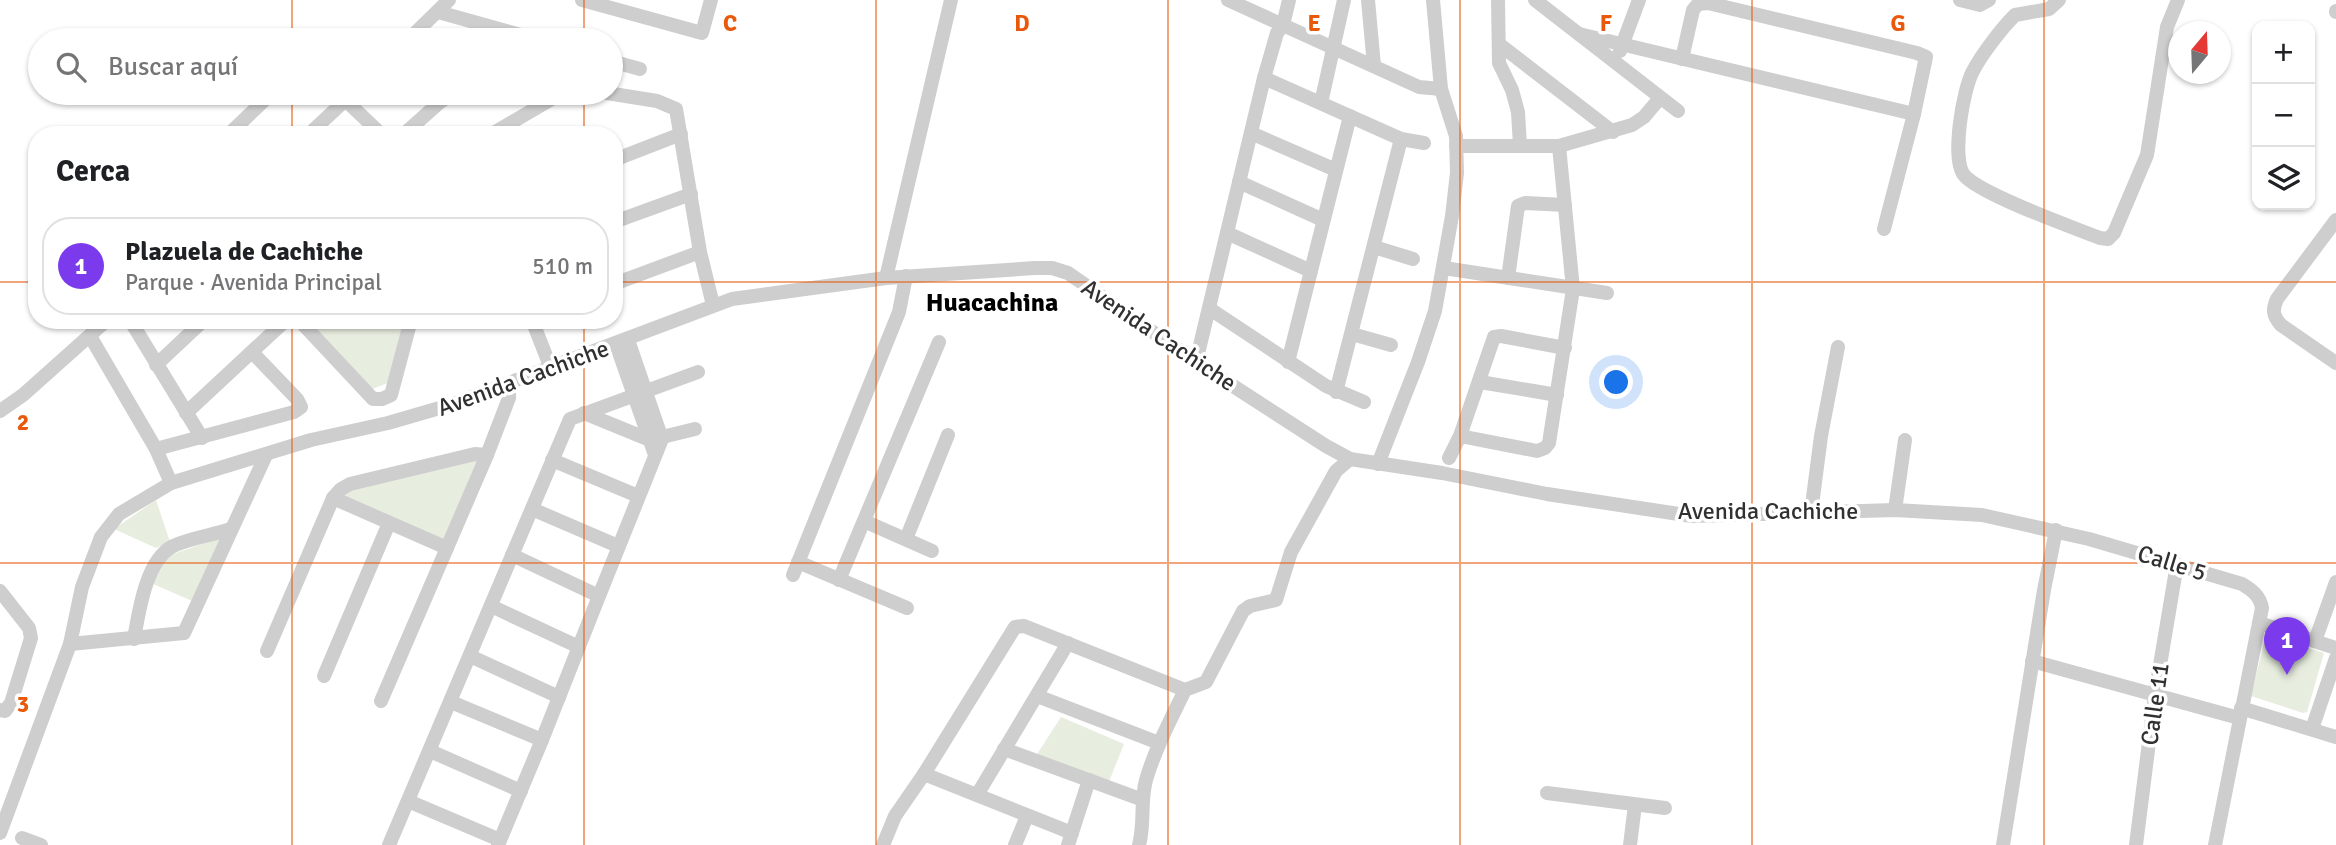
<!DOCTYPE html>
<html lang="es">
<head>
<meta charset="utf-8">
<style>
	:root { --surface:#fff; --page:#f2f2f2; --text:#202124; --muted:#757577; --line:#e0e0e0; --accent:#7c3aed }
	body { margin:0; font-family:Signika,sans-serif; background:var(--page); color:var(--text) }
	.controls { position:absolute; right:21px; top:21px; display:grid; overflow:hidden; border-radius:14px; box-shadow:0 2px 5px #0004 }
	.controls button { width:63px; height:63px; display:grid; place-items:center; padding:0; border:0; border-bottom:2px solid var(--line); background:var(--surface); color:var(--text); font:35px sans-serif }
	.compass { position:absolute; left:2168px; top:21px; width:63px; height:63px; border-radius:50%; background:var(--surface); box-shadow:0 2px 5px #0004; rotate:19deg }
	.you { position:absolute; left:1617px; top:383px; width:24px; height:24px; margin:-18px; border:5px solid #fff; border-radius:50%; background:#1a73e8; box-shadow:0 0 0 10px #1a73e833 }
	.badge { display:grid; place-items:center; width:46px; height:46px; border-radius:50%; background:var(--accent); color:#fff; font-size:23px; font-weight:700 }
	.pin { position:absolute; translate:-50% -58px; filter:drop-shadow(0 2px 4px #0008) }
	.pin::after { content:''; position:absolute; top:37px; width:24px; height:21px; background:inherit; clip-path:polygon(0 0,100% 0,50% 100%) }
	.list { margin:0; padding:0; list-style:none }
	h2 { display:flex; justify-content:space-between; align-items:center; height:91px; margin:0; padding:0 28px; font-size:30px }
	h2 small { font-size:23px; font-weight:400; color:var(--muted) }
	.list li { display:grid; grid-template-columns:46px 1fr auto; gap:21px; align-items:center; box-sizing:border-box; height:98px; margin:0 14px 14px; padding:0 14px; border:2px solid var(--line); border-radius:28px }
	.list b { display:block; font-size:26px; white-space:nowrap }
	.list p { margin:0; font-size:23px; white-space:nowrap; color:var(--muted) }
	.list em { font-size:23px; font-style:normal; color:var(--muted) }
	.icon { flex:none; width:38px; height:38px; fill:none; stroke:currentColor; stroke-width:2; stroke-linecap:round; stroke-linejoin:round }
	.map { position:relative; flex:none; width:2336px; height:845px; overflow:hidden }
	.search { position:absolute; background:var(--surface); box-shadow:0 2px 5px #0004; left:28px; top:28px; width:595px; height:77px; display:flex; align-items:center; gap:18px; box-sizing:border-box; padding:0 24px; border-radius:38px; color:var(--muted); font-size:26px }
	.panel { position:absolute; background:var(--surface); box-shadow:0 2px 5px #0004; left:28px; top:126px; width:595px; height:203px; border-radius:28px }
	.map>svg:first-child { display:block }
	.green { fill:#e7eddf }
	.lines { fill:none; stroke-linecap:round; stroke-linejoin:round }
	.minor { stroke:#cecece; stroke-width:14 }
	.grid { fill:none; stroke:#e8590c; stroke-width:2; stroke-opacity:0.55 }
	.labels { text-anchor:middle; stroke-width:7; stroke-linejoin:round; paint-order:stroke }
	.street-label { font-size:24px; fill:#313131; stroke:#fff }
	.neighbourhood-label { font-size:26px; font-weight:bold; fill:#000; stroke:#fff }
	.grid-label { font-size:23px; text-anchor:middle; font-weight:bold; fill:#e8590c; stroke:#fff; stroke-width:7; stroke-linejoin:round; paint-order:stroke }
</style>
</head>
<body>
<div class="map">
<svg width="2336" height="845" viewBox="0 0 2336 845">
	<rect width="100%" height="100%" fill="#fff"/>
	<g class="green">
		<path d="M306,320H406L388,383L372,389Z"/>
		<path d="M475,457L480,461L445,543L342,500L344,492Z"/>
		<path d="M156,500L170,542L156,548L114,529Z"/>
		<path d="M220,538L192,601L151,583L164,557Z"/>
		<path d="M2273,637L2324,653L2307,712L2303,713L2251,696L2265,639Z"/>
		<path d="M1061,717L1124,744L1106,789L1034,759Z"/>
	</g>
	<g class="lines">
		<g class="minor">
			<path d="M582,0L702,33L711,0"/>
			<path d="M1228,0L1419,87L1441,89"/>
			<path d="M1368,0L1374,66"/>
			<path d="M1498,0L1499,63L1512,90L1518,112L1520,146"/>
			<path d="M1535,0L1678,111"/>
			<path d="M1960,0L1980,5L1989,0"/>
			<path d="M2059,0L2049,9L2015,15C2001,29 1982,54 1973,71C1963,89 1951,159 1964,175C1979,194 2072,227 2100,238L2108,239L2114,233L2147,155L2167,27L2178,0"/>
			<path d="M2336,11V12"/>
			<path d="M438,12L539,40"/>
			<path d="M1579,34L1914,114"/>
			<path d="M408,40L449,0"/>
			<path d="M1499,44L1613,132"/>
			<path d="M1620,51L1639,0"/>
			<path d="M1682,59L1693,10L1698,4L1708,3L1917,53L1926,57L1914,114L1884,229"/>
			<path d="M611,61L640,69"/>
			<path d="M1264,78L1401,139L1424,143"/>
			<path d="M607,93L657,101L676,109L700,252L713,305"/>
			<path d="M339,94L382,135"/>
			<path d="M1321,103L1344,0"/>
			<path d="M1251,133L1336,170"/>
			<path d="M228,135L272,93"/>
			<path d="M308,135L353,93"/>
			<path d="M403,135L440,102L454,93"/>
			<path d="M490,135L562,93"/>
			<path d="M1456,146H1559L1632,125L1644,117L1660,98"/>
			<path d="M614,160L681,134"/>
			<path d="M1239,182L1323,220"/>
			<path d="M2336,220L2277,299C2272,310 2273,316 2281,325L2336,363"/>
			<path d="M614,222L691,194"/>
			<path d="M1227,233L1311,271"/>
			<path d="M1374,247L1413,259"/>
			<path d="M1444,268L1607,293"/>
			<path d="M886,278L951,0"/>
			<path d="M1508,278L1518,206L1525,203L1565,205"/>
			<path d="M614,284L700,252"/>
			<path d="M1210,309L1326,386L1364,402"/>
			<path d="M130,320L202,438"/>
			<path d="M299,320L373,399H382L391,395L411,320"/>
			<path d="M532,320L550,366"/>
			<path d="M1352,334L1391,345"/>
			<path d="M90,336L156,449L171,483"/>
			<path d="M616,344L655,455"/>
			<path d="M1196,362L1264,78L1277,33L1283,25L1289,0"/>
			<path d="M1288,362L1350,116"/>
			<path d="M156,365L204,320"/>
			<path d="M1480,382L1557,395"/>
			<path d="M1336,392L1401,139"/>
			<path d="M0,411L23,395L107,320"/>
			<path d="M186,413L286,320"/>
			<path d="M584,413L650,440L695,429"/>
			<path d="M1460,436L1537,451L1545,448L1549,443L1573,289L1559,146"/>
			<path d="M156,449L294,412L301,407L297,399L252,352"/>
			<path d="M1449,458L1460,436L1494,337L1501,336L1565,348"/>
			<path d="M552,460L638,496"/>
			<path d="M1378,464L1418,362L1435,311L1452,216L1457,173L1456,136L1441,89L1433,0"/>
			<path d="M333,498L447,548"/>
			<path d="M532,509L618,546"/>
			<path d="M1895,510L1905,440"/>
			<path d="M1811,513L1821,436L1838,347"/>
			<path d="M864,521L932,551"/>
			<path d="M906,539L948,435"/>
			<path d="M512,555L599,596L542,740"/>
			<path d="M798,562L907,608"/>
			<path d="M793,575L899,312L906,276"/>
			<path d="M839,580L939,342"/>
			<path d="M0,591L29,628L31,638L11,703L5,711L0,710"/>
			<path d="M599,596L662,439L628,340"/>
			<path d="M491,606L579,647"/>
			<path d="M2259,623L2336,648"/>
			<path d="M134,639C139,611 146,560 173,546C190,538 213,535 231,529"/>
			<path d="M2315,641L2336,582"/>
			<path d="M70,644L184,633L266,455"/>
			<path d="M267,651L333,498L341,489L350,484L475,454L487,455"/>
			<path d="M470,656L559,697"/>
			<path d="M2032,661L2239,718"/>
			<path d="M324,676L389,523"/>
			<path d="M1037,696L1159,743"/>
			<path d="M381,701L487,455L509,398V383"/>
			<path d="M451,702L542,740L498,845"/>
			<path d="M2241,708L2336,737"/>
			<path d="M2312,729L2336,658"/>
			<path d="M1004,749L1143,800"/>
			<path d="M430,751L521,791"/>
			<path d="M924,774L1072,833"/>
			<path d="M1547,793L1665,808"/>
			<path d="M977,795L1068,643"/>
			<path d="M408,801L500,840"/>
			<path d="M0,833L70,644L82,587L101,537L119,514L171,483L311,440L388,423L450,405L732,299L886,278L1035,268H1052L1068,273L1196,362L1326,446L1350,459L1442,473L1547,494L1692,516L1895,510L1982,515L2089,539L2242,584C2252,590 2260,596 2262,608L2215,845"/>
			<path d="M22,838L41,845"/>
			<path d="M389,845L570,419L698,372"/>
			<path d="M883,845L895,816L924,774L1015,627L1024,626L1185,690"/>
			<path d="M1015,845L1027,816"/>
			<path d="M1068,845L1089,780"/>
			<path d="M1139,845C1145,823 1140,802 1146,780C1155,749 1171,719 1185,690L1206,682L1243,611L1250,606L1276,600L1291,552L1336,471L1350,459"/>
			<path d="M1630,845L1635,805"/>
			<path d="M2003,845L2044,590L2056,530"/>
			<path d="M2136,845L2155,695L2177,564"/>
		</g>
	</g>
	<path class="grid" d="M292,0V40M584,0V40M876,0V845M1168,0V845M1460,0V845M1752,0V845M2044,0V845M292,93V135M584,93V135M0,282H37M614,282H2336M292,320V845M584,320V845M0,563H2336"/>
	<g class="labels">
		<g class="street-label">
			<text transform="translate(1159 335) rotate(34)" y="8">Avenida Cachiche</text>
			<text transform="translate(523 378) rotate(-20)" y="8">Avenida Cachiche</text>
			<text x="1768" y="519">Avenida Cachiche</text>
			<text transform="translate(2172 563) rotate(17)" y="8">Calle 5</text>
			<text transform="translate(2155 704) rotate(-82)" y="8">Calle 11</text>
		</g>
		<g class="neighbourhood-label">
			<text x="992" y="311">Huacachina</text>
		</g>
	</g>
	<g class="grid-label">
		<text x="730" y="31">C</text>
		<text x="1022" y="31">D</text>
		<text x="1314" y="31">E</text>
		<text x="1606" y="31">F</text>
		<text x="1898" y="31">G</text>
		<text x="23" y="430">2</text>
		<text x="23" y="712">3</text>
	</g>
</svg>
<div class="controls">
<button>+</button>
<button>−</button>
<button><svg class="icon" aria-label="layers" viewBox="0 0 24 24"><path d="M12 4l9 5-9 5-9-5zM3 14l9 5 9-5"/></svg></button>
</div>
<svg class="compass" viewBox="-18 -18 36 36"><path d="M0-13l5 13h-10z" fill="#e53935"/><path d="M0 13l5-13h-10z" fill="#757577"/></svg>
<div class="you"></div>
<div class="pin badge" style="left:2287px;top:675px">1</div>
<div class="search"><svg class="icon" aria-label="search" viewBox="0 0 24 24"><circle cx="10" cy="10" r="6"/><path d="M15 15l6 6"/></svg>Buscar aquí</div>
<section class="panel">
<h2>Cerca<small></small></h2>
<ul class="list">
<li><span class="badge">1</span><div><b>Plazuela de Cachiche</b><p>Parque · Avenida Principal</p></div><em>510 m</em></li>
</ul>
</section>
</div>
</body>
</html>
